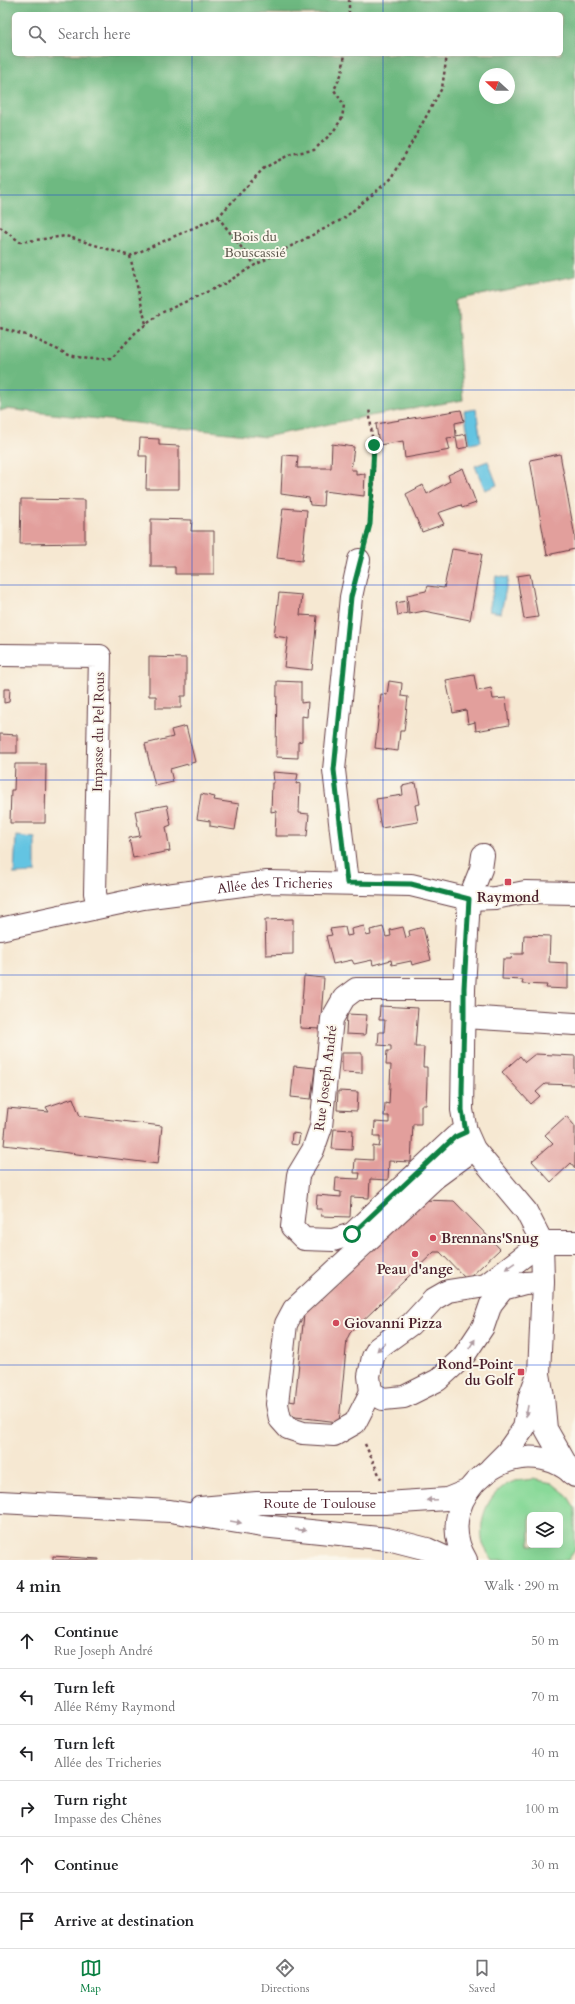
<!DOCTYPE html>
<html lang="en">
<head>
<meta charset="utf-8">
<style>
	:root { --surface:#fff; --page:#f2f2f2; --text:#202124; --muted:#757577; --line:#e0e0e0; --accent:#0b8043 }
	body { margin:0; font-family:Cardo,serif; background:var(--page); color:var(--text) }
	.controls { position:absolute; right:12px; bottom:12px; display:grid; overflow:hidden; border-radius:6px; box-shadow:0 4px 16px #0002 }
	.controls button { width:36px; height:36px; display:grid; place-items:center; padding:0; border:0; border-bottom:1px solid var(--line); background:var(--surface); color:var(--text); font:20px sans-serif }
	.compass { position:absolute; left:479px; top:68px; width:36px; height:36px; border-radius:50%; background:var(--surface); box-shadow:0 4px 16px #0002; rotate:291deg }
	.stop { position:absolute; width:12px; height:12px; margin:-9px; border:3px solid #0b8043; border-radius:50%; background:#fff }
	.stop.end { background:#0b8043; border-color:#fff; box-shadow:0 1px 4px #0008 }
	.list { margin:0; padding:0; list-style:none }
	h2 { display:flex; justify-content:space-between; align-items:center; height:52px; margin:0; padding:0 16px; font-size:17px }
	h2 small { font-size:13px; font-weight:400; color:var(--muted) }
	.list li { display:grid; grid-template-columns:26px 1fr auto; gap:12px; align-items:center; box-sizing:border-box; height:56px; padding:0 16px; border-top:1px solid var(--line) }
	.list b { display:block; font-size:15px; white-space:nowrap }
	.list p { margin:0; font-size:13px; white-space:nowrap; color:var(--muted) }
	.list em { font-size:13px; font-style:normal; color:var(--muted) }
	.icon { flex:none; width:22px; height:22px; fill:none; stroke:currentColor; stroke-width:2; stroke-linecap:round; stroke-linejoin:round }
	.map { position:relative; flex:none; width:575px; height:1560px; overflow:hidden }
	.search { position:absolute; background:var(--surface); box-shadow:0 4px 16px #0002; left:12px; right:12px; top:12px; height:44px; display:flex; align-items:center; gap:10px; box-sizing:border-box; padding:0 14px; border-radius:6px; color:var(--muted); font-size:15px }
	.sheet { height:388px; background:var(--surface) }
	nav { display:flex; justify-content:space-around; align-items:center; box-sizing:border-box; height:56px; border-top:1px solid var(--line); background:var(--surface); font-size:11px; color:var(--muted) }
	nav a { display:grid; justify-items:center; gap:2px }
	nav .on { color:var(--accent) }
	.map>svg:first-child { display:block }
	.green { fill:#89d999; stroke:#6a7c62; fill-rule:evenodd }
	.forest { fill:#6eb981; stroke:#5c6c56; fill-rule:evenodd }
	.water { fill:#63c4e2; stroke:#567286 }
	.building { fill:#e29f9c }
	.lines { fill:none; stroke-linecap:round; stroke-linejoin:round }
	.minor-casing { stroke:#643d44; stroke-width:24 }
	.major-casing { stroke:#643d44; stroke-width:24 }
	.path { stroke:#643d44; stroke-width:2.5; stroke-dasharray:3 3; stroke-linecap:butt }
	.minor { stroke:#fff; stroke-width:22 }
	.major { stroke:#fff; stroke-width:22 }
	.oneway { fill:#ae9aa0 }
	.route { stroke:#0b8043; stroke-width:5 }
	.grid { fill:none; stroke:#1d4ed8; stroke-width:1; stroke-opacity:0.55 }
	.poi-dot { fill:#d1495b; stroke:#fbf7ec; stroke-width:1.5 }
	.labels { text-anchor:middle; stroke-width:4; stroke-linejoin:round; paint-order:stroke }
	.park-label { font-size:14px; fill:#5d574c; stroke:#fbf7ec }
	.street-label { font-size:14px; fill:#4a1f2b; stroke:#fbf7ec }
	.poi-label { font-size:14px; font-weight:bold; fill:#4a1f2b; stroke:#fbf7ec }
</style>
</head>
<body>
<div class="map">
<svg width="575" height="1560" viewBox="0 0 575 1560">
	<rect width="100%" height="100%" fill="#fbf7ec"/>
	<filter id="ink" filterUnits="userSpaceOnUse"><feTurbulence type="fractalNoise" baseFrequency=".025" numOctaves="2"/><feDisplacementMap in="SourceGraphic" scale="8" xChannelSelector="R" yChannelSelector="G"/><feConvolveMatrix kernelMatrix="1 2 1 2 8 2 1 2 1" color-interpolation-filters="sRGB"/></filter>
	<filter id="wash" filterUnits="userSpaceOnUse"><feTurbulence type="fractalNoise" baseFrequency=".012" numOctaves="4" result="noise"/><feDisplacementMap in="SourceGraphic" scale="16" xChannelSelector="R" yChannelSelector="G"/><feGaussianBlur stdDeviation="0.9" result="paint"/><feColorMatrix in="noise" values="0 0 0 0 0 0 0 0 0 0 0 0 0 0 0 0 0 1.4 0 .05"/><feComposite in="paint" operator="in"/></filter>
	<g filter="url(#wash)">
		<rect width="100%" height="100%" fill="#f6e8d2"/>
		<path class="green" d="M533,1479L552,1483L567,1495L575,1508V1550L568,1560H492C489,1555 485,1549 483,1544C477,1519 489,1489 515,1481C521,1480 528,1480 533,1479ZM530,1515H560V1545H530Z"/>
		<path class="forest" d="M0,0H575V276L455,300L463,400L364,417L265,437L6,409L0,411ZM14,14H561V54H14ZM485,74H509V98H485Z"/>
		<g class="water">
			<path d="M476,409L481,442L470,444L464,411Z"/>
			<path d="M488,461L497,485L485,490L475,466Z"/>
			<path d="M496,576L508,578L501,613L489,611Z"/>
			<path d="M16,836L35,838V873L14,874Z"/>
		</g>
		<g id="blocks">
			<g class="building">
				<path d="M461,410L464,421L455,423L456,436L466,434L468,447L458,449L456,437L447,438L450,450L405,458L403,441L379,445L376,424Z"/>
				<path d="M140,438L159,439V445L179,446V489H146L147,456H139Z"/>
				<path d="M332,444L354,447L351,470H356V475L365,474L364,496L324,491L323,506L310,505L309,498L281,494L283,455L298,456L297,468H331Z"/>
				<path d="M560,454L575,537V549L547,555L530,460Z"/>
				<path d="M463,468L476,503L462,508L461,505L438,513L444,524L422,532L406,494L423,485L427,494L450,481L448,475Z"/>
				<path d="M21,499L85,500V543L20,544Z"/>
				<path d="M283,508L307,510L302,561L277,558Z"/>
				<path d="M151,519L192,520L191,531H214V574H175V567H151Z"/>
				<path d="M452,549L482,554L470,620L424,611L409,614L407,595L426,591L428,586L444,588Z"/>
				<path d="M530,574L538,617L524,619L517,576Z"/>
				<path d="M279,593L302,595L300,615L317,616L312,670L284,667L288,638L274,636Z"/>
				<path d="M406,601L407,613L398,616L396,603Z"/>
				<path d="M149,657L186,658V696H181V708H156V696H149Z"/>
				<path d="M474,675L477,691L491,688L493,699L506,698L509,725L476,731L475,722L468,724L466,710L453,713L446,680Z"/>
				<path d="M277,681L301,682V703L308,702L307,717L302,716V741L298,742V758L276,757Z"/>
				<path d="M389,681L402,683L401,696L408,697L404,731H400L398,751L375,748L381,694L387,695Z"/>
				<path d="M4,689H10L9,702L4,703Z"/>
				<path d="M186,726L195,762L170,769L173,782L155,786L145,744L173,737L171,730Z"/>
				<path d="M0,734L17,735V753H0Z"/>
				<path d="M15,764H46L45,823H10L11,790H14Z"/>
				<path d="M273,772L298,774L296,784L300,783L299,813L309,814L307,836H275L276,811L271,812L272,783H274Z"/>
				<path d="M416,783L420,804L415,805L418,822L381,828L376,799L403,795L402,786Z"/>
				<path d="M201,794L215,797L214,800L239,804L235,830L210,826V821L197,819Z"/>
				<path d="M167,805L171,825L166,827L170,851L133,858L129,838L140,836L135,811Z"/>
				<path d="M293,919V954L266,955L265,920Z"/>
				<path d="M364,926L366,936L371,935L370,930L383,927L386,937L391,936L390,930L403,927L406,938L410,936L409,931L423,927L431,960L412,965L411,961L392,965L391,960L373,965L372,960L354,964L352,960L333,964L326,936L332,935L330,929L345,927L347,936L352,935L351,929Z"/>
				<path d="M524,935L550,936L549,962L568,963V989L546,988L547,985L522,984L523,980L502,979L503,959H511L512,954H523Z"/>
				<path d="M304,976L324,978L320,1029L300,1028Z"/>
				<path d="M380,1006L418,1008L415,1047H424L423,1067H427V1080L426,1105H421V1124H413L411,1162L389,1161L388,1180L370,1179L369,1198L351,1197L350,1217L321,1216L322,1209H316L317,1195L341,1197V1192L335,1191L336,1178L359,1179L360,1173H354L355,1159L373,1160V1146L379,1147L380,1142V1136H374L375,1122L389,1123V1116H384L385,1103L389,1104L391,1065H386L387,1051H391V1046L378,1045L379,1032H384L385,1020H379Z"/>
				<path d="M347,1014L367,1015L365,1035L346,1034Z"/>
				<path d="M342,1053H362V1073L342,1072Z"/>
				<path d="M535,1054L575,1056V1085L545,1084L536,1092L540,1096L531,1104L502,1072L520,1056L525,1062Z"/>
				<path d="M294,1066L315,1068L311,1099L291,1097Z"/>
				<path d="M338,1091L358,1092L357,1111L337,1110Z"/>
				<path d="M73,1098L80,1116L162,1126L158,1164L4,1145L8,1108L49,1112L46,1107Z"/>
				<path d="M566,1116L575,1126V1168L571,1163L551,1182L532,1161L553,1143L545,1135Z"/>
				<path d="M334,1129L353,1130L352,1150L332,1149Z"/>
				<path d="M292,1133L300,1134L298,1145L291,1144Z"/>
				<path d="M422,1200L454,1201L500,1249L467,1280L440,1252H434L350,1333L347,1339L339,1422L287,1416L289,1401L295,1402L304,1314Z"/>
				<path d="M53,1556L99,1559V1560H53Z"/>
			</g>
		</g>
	</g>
	<g filter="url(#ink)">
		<use href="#blocks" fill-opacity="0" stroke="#643d44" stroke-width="1"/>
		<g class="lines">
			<defs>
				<g id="minor">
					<path d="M0,655L100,656L95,893L98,907"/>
					<path d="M483,855L481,869L469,899L464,989L462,1110L466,1131L474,1149L526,1211L542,1242L543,1282L539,1374L543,1397L546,1429L571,1473"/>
					<path d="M347,883L334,770L351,597L359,560"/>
					<path id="s1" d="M0,929L143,898L267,882L411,885L469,899L495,898L525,892L575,893"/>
					<path d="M464,989H356L344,998L332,1019L321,1127L313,1150L298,1175L292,1227L304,1239L333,1240L352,1234L455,1137L466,1131"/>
					<path d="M464,1017L575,1024"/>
					<path d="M543,1282L525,1283L503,1289L491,1304L483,1327L463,1357L438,1380L404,1397L383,1399L371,1392L369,1376L373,1357L378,1348L411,1324L434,1299L448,1291L486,1285L542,1242H575"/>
					<path d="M371,1392L355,1423L334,1435L303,1433L288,1428L280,1419L277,1404L286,1324L294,1309L436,1177L474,1149"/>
					<path d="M491,1468L507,1452L524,1428L530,1396L537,1377"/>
				</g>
				<g id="major">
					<path d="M0,1502L170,1511L262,1526L388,1539L427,1549L451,1560"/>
					<path id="s2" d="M200,1508L257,1503H385L447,1499L469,1490"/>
					<path d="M466,1560C427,1495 518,1423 575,1476"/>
				</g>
			</defs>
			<use href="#minor" class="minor-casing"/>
			<use href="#major" class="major-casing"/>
			<g class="path">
				<path d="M349,14V0"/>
				<path d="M218,217L255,265"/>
				<path d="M0,227L20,242L66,236L130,256L218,217L264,168L291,154L314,150L333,132L342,118L344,105L334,90L342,73L345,54"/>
				<path d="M130,256L146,324"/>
				<path d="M0,328L26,335L69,355L88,359L112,358L136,332L161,313L224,284L255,265L343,219L392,178L442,88L447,55L445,54"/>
				<path d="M366,539C377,500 374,448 369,408"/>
				<path d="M365,1444L382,1481"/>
			</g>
			<use href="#minor" class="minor"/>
			<use href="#major" class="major"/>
		</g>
		<defs><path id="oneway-solid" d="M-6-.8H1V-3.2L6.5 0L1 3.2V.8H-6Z"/></defs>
		<g class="oneway">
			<use href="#oneway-solid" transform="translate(510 1266) rotate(145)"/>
			<use href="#oneway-solid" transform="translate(472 1344) rotate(-57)"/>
			<use href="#oneway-solid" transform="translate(381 1347) rotate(136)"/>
			<use href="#oneway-solid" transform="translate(527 1411) rotate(100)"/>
			<use href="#oneway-solid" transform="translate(432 1500) rotate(177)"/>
			<use href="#oneway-solid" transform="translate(236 1522) rotate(10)"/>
			<use href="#oneway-solid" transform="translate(301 1530) rotate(6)"/>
		</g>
	</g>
	<g class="lines" filter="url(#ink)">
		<path class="route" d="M352,1234L455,1137L466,1132L462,1110V1090L464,1017V988L469,899L411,884L347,883L334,770L351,597L370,524L374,445"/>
	</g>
	<path class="grid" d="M192,0V14M383,0V14M192,54V1560M383,54V1560M0,195H575M0,390H575M0,585H575M0,780H575M0,975H575M0,1170H575M0,1365H575"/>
	<g class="poi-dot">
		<rect x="504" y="878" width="8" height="8" rx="2"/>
		<circle cx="433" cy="1238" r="4"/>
		<circle cx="415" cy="1254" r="4"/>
		<circle cx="336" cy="1323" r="4"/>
		<rect x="517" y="1368" width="8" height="8" rx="2"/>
	</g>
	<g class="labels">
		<g class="park-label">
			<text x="255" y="241">Bois du<tspan x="255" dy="16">Bouscassié</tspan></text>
		</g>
		<g class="street-label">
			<text transform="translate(98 732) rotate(-89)" y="5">Impasse du Pel Rous</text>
			<text dy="5" stroke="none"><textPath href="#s1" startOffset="279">Allée des Tricheries</textPath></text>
			<text transform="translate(325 1078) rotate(-83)" y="5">Rue Joseph André</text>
			<text dy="5" stroke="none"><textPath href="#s2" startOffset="120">Route de Toulouse</textPath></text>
		</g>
		<g class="poi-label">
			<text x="508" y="902">Raymond</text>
			<text x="441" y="1243" text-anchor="start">Brennans'Snug</text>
			<text x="415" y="1274">Peau d'ange</text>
			<text x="344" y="1328" text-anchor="start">Giovanni Pizza</text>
			<text x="513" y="1369" text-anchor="end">Rond-Point<tspan x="513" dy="16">du Golf</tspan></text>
		</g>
	</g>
</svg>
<div class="controls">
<button><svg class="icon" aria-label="layers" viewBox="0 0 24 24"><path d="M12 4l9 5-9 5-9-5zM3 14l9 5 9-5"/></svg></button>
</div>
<svg class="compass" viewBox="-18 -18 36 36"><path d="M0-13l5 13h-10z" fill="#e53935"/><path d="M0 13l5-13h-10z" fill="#757577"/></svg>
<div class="stop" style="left:352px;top:1234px"></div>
<div class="stop end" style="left:374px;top:445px"></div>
<div class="search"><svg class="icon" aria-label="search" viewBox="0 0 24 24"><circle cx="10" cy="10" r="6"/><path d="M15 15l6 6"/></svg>Search here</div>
</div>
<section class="sheet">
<h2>4 min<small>Walk · 290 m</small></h2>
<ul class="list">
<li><svg class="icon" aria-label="ahead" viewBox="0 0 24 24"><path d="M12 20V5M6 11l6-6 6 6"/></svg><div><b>Continue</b><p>Rue Joseph André</p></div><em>50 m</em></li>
<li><svg class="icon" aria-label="left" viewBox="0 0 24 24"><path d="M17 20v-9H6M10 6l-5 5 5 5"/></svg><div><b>Turn left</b><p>Allée Rémy Raymond</p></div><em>70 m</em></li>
<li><svg class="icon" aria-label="left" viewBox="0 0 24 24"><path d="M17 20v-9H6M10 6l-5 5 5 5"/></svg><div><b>Turn left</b><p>Allée des Tricheries</p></div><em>40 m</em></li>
<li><svg class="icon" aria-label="right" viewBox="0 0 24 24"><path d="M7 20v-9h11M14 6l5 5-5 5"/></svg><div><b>Turn right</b><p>Impasse des Chênes</p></div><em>100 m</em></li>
<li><svg class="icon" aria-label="ahead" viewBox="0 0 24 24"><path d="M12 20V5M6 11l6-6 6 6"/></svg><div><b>Continue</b></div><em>30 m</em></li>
<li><svg class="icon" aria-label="arrive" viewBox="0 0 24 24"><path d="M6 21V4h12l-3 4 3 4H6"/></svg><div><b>Arrive at destination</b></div></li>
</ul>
</section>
<nav>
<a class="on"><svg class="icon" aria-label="map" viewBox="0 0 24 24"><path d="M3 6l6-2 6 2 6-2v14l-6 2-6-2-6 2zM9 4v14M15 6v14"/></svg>Map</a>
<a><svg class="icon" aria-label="directions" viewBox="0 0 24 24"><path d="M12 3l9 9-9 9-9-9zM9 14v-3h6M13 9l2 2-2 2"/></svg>Directions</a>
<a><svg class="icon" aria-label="saved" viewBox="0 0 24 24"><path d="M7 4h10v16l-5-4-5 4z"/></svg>Saved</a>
</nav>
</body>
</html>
